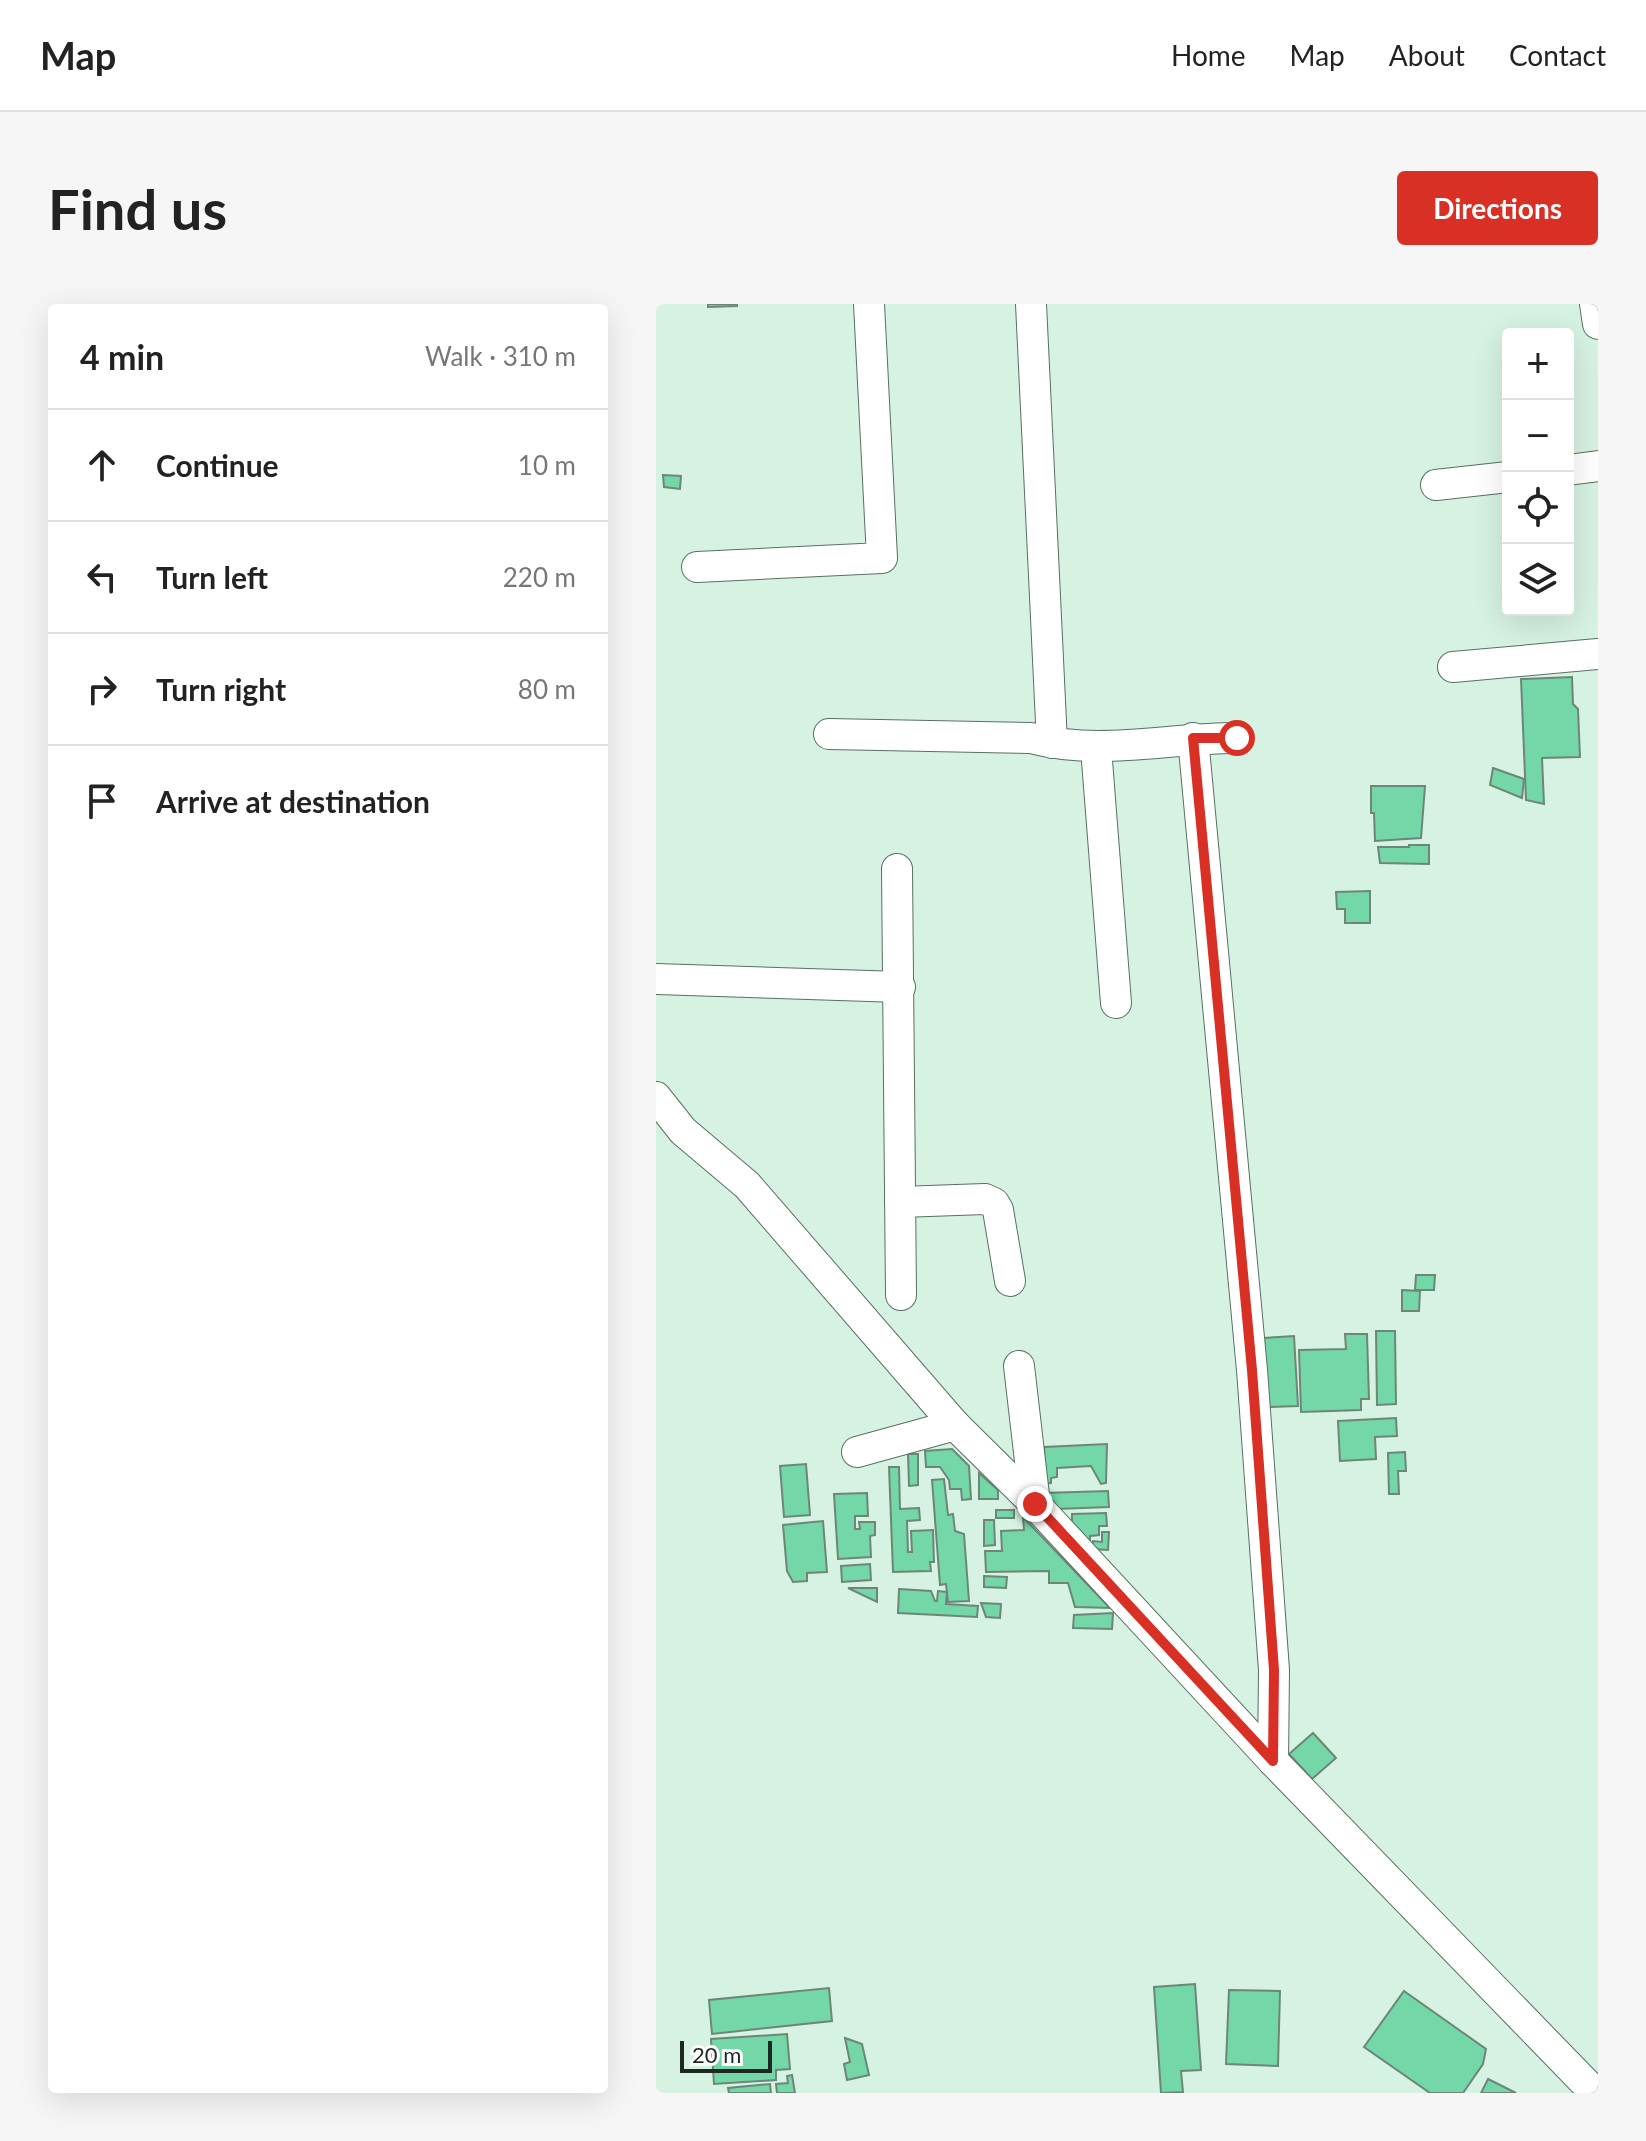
<!DOCTYPE html>
<html lang="en">
<head>
<meta charset="utf-8">
<style>
	:root { --surface:#fff; --page:#f6f6f6; --text:#222; --muted:#767676; --line:#e0e0e0; --accent:#d93025 }
	body { margin:0; font-family:Lato,sans-serif; background:var(--page); color:var(--text) }
	.controls { position:absolute; right:24px; top:24px; display:grid; overflow:hidden; border-radius:8px; box-shadow:0 8px 32px #0002 }
	.controls button { width:72px; height:72px; display:grid; place-items:center; padding:0; border:0; border-bottom:2px solid var(--line); background:var(--surface); color:var(--text); font:40px sans-serif }
	.scale { position:absolute; left:24px; bottom:20px; width:92px; box-sizing:border-box; padding-left:8px; border:4px solid #1d2822; border-top:0; font-size:22px; line-height:28px; white-space:nowrap; color:#1d2822; -webkit-text-stroke:6px #fff; paint-order:stroke }
	.stop { position:absolute; width:24px; height:24px; margin:-18px; border:6px solid #d93025; border-radius:50%; background:#fff }
	.stop.end { background:#d93025; border-color:#fff; box-shadow:0 2px 8px #0008 }
	.list { margin:0; padding:0; list-style:none }
	h2 { display:flex; justify-content:space-between; align-items:center; height:104px; margin:0; padding:0 32px; font-size:34px }
	h2 small { font-size:26px; font-weight:400; color:var(--muted) }
	.list li { display:grid; grid-template-columns:52px 1fr auto; gap:24px; align-items:center; box-sizing:border-box; height:112px; padding:0 32px; border-top:2px solid var(--line) }
	.list b { display:block; font-size:30px; white-space:nowrap }
	.list em { font-size:26px; font-style:normal; color:var(--muted) }
	.icon { flex:none; width:44px; height:44px; fill:none; stroke:currentColor; stroke-width:2; stroke-linecap:round; stroke-linejoin:round }
	.map { position:relative; flex:none; width:942px; height:1789px; overflow:hidden; border-radius:8px }
	header { display:flex; align-items:center; gap:48px; box-sizing:border-box; height:112px; padding:0 40px; background:var(--surface); border-bottom:2px solid var(--line) }
	header strong { font-size:38px }
	nav { display:flex; gap:44px; margin-inline-start:auto; font-size:28px }
	.intro { display:flex; align-items:center; justify-content:space-between; box-sizing:border-box; height:192px; padding:0 48px }
	h1 { margin:0; font-size:56px }
	.button { padding:20px 36px; border-radius:8px; background:var(--accent); color:#fff; font-size:28px; font-weight:700 }
	main { display:flex; gap:48px; padding:0 48px }
	aside { flex:1; background:var(--surface); border-radius:8px; box-shadow:0 8px 32px #0002 }
	.map>svg:first-child { display:block }
	.building { fill:#73d7a8; stroke:#6d8678; stroke-width:2 }
	.lines { fill:none; stroke-linecap:round; stroke-linejoin:round }
	.minor-casing { stroke:#577063; stroke-width:32 }
	.minor { stroke:#fff; stroke-width:30 }
	.route { stroke:#d93025; stroke-width:10 }
</style>
</head>
<body>
<header>
<strong>Map</strong>
<nav><a>Home</a><a>Map</a><a>About</a><a>Contact</a></nav>
</header>
<div class="intro"><h1>Find us</h1><a class="button">Directions</a></div>
<main>
<aside>
<h2>4 min<small>Walk · 310 m</small></h2>
<ul class="list">
<li><svg class="icon" aria-label="ahead" viewBox="0 0 24 24"><path d="M12 20V5M6 11l6-6 6 6"/></svg><div><b>Continue</b></div><em>10 m</em></li>
<li><svg class="icon" aria-label="left" viewBox="0 0 24 24"><path d="M17 20v-9H6M10 6l-5 5 5 5"/></svg><div><b>Turn left</b></div><em>220 m</em></li>
<li><svg class="icon" aria-label="right" viewBox="0 0 24 24"><path d="M7 20v-9h11M14 6l5 5-5 5"/></svg><div><b>Turn right</b></div><em>80 m</em></li>
<li><svg class="icon" aria-label="arrive" viewBox="0 0 24 24"><path d="M6 21V4h12l-3 4 3 4H6"/></svg><div><b>Arrive at destination</b></div></li>
</ul>
</aside>
<div class="map">
<svg width="942" height="1789" viewBox="0 0 942 1789">
	<rect width="100%" height="100%" fill="#d6f2e2"/>
	<g class="building">
		<path d="M52,0H81V2L52,3Z"/>
		<path d="M7,171L25,172L24,185L8,183Z"/>
		<path d="M916,373L917,400L922,405L924,453L886,454L888,500L870,496L865,375Z"/>
		<path d="M837,464L868,475L866,494L834,481Z"/>
		<path d="M715,482H769L765,534L719,537L718,509H715Z"/>
		<path d="M753,541H773V560L724,559L722,543H753Z"/>
		<path d="M714,587V619H689V605H681L680,588Z"/>
		<path d="M760,971H779L778,986H759Z"/>
		<path d="M746,986L764,987L763,1007H746Z"/>
		<path d="M720,1027H739L740,1100L721,1101Z"/>
		<path d="M689,1030H711L713,1095H705V1106L645,1108L643,1046L690,1045Z"/>
		<path d="M638,1032L642,1102L612,1103L608,1034Z"/>
		<path d="M740,1114L741,1132L719,1133L720,1155L684,1157L682,1117Z"/>
		<path d="M451,1140L450,1179L445,1180L435,1162L401,1164V1173L395,1174V1179L384,1180L390,1175L388,1143Z"/>
		<path d="M296,1145L313,1162L315,1195L306,1196L305,1185H294L293,1176L284,1163H270L269,1147Z"/>
		<path d="M749,1148L750,1167H742L743,1190H733L732,1149Z"/>
		<path d="M252,1150H262V1181L253,1182Z"/>
		<path d="M150,1160L154,1211L128,1213L124,1162Z"/>
		<path d="M233,1163H243L244,1205L263,1204L264,1216L251,1217L252,1248H256L255,1227L277,1226L278,1258H274L275,1267L237,1268Z"/>
		<path d="M323,1169L342,1186V1195H323Z"/>
		<path d="M288,1175L292,1211L297,1210L299,1227L308,1230L313,1297L292,1298L290,1280L284,1281L276,1176Z"/>
		<path d="M452,1187L453,1203L401,1205L388,1189Z"/>
		<path d="M211,1189L212,1212H199V1225H204L203,1218H219V1231L214,1232L215,1253L182,1255L178,1190Z"/>
		<rect x="340" y="1206" width="18" height="8"/>
		<path d="M450,1209L451,1222H443V1231L434,1232V1238L416,1225V1210Z"/>
		<path d="M367,1213L454,1304L419,1303L412,1279H393V1267L330,1268L329,1247H346L345,1227L368,1226Z"/>
		<path d="M328,1216H338L339,1241L328,1242Z"/>
		<path d="M167,1217L171,1268L151,1269V1277L137,1278L131,1267L127,1221Z"/>
		<path d="M446,1228H453L452,1246L436,1245L437,1237L446,1238Z"/>
		<path d="M214,1260L215,1276L186,1278L185,1262Z"/>
		<path d="M328,1272L351,1273L350,1284L328,1283Z"/>
		<path d="M192,1284H221V1298Z"/>
		<path d="M243,1285L275,1287L279,1297H281L282,1287L291,1288L290,1300L322,1302L321,1313L242,1309Z"/>
		<path d="M325,1299L345,1300L344,1314L330,1313Z"/>
		<path d="M457,1309L456,1325L417,1324L418,1311Z"/>
		<path d="M657,1429L680,1454L656,1475L633,1450Z"/>
		<path d="M539,1680L545,1766L525,1767L527,1788L505,1789L498,1683Z"/>
		<path d="M173,1684L176,1717L56,1730L53,1696Z"/>
		<path d="M573,1686L624,1687L622,1762L570,1760Z"/>
		<path d="M748,1687L830,1745L827,1760L807,1789H774L708,1743Z"/>
		<path d="M131,1730L134,1765L120,1766V1776L58,1780L55,1735Z"/>
		<path d="M189,1734L206,1740L213,1771L191,1776L188,1760L194,1758Z"/>
		<path d="M136,1771L139,1789H121L120,1780L132,1779L131,1772Z"/>
		<path d="M832,1775L860,1789H825Z"/>
		<path d="M114,1780L115,1789H73L72,1784Z"/>
	</g>
	<g class="lines">
		<defs>
			<g id="minor">
				<path d="M375,0L396,439"/>
				<path d="M939,0L942,20"/>
				<path d="M912,166L942,162"/>
				<path d="M780,181L852,173"/>
				<path d="M41,263L226,254L213,0"/>
				<path d="M797,363L942,350"/>
				<path d="M173,430L375,434C442,452 512,434 581,434"/>
				<path d="M537,434L596,1066L618,1366L617,1457"/>
				<path d="M440,444L460,699"/>
				<path d="M241,565L245,991"/>
				<path d="M0,675L244,683"/>
				<path d="M0,793L27,827L91,881L299,1121L379,1200L617,1457L939,1789"/>
				<path d="M244,898L329,895L338,899L342,906L354,977"/>
				<path d="M363,1062L379,1200"/>
				<path d="M201,1148L299,1121"/>
			</g>
		</defs>
		<use href="#minor" class="minor-casing"/>
		<use href="#minor" class="minor"/>
	</g>
	<g class="lines">
		<path class="route" d="M379,1200L617,1457L618,1366L596,1066L537,434H581"/>
	</g>
</svg>
<div class="controls">
<button>+</button>
<button>−</button>
<button><svg class="icon" aria-label="locate" viewBox="0 0 24 24"><circle cx="12" cy="12" r="6"/><path d="M12 2v4M12 18v4M2 12h4M18 12h4"/></svg></button>
<button><svg class="icon" aria-label="layers" viewBox="0 0 24 24"><path d="M12 4l9 5-9 5-9-5zM3 14l9 5 9-5"/></svg></button>
</div>
<div class="scale">20 m</div>
<div class="stop" style="left:581px;top:434px"></div>
<div class="stop end" style="left:379px;top:1200px"></div>
</div>
</main>
</body>
</html>
